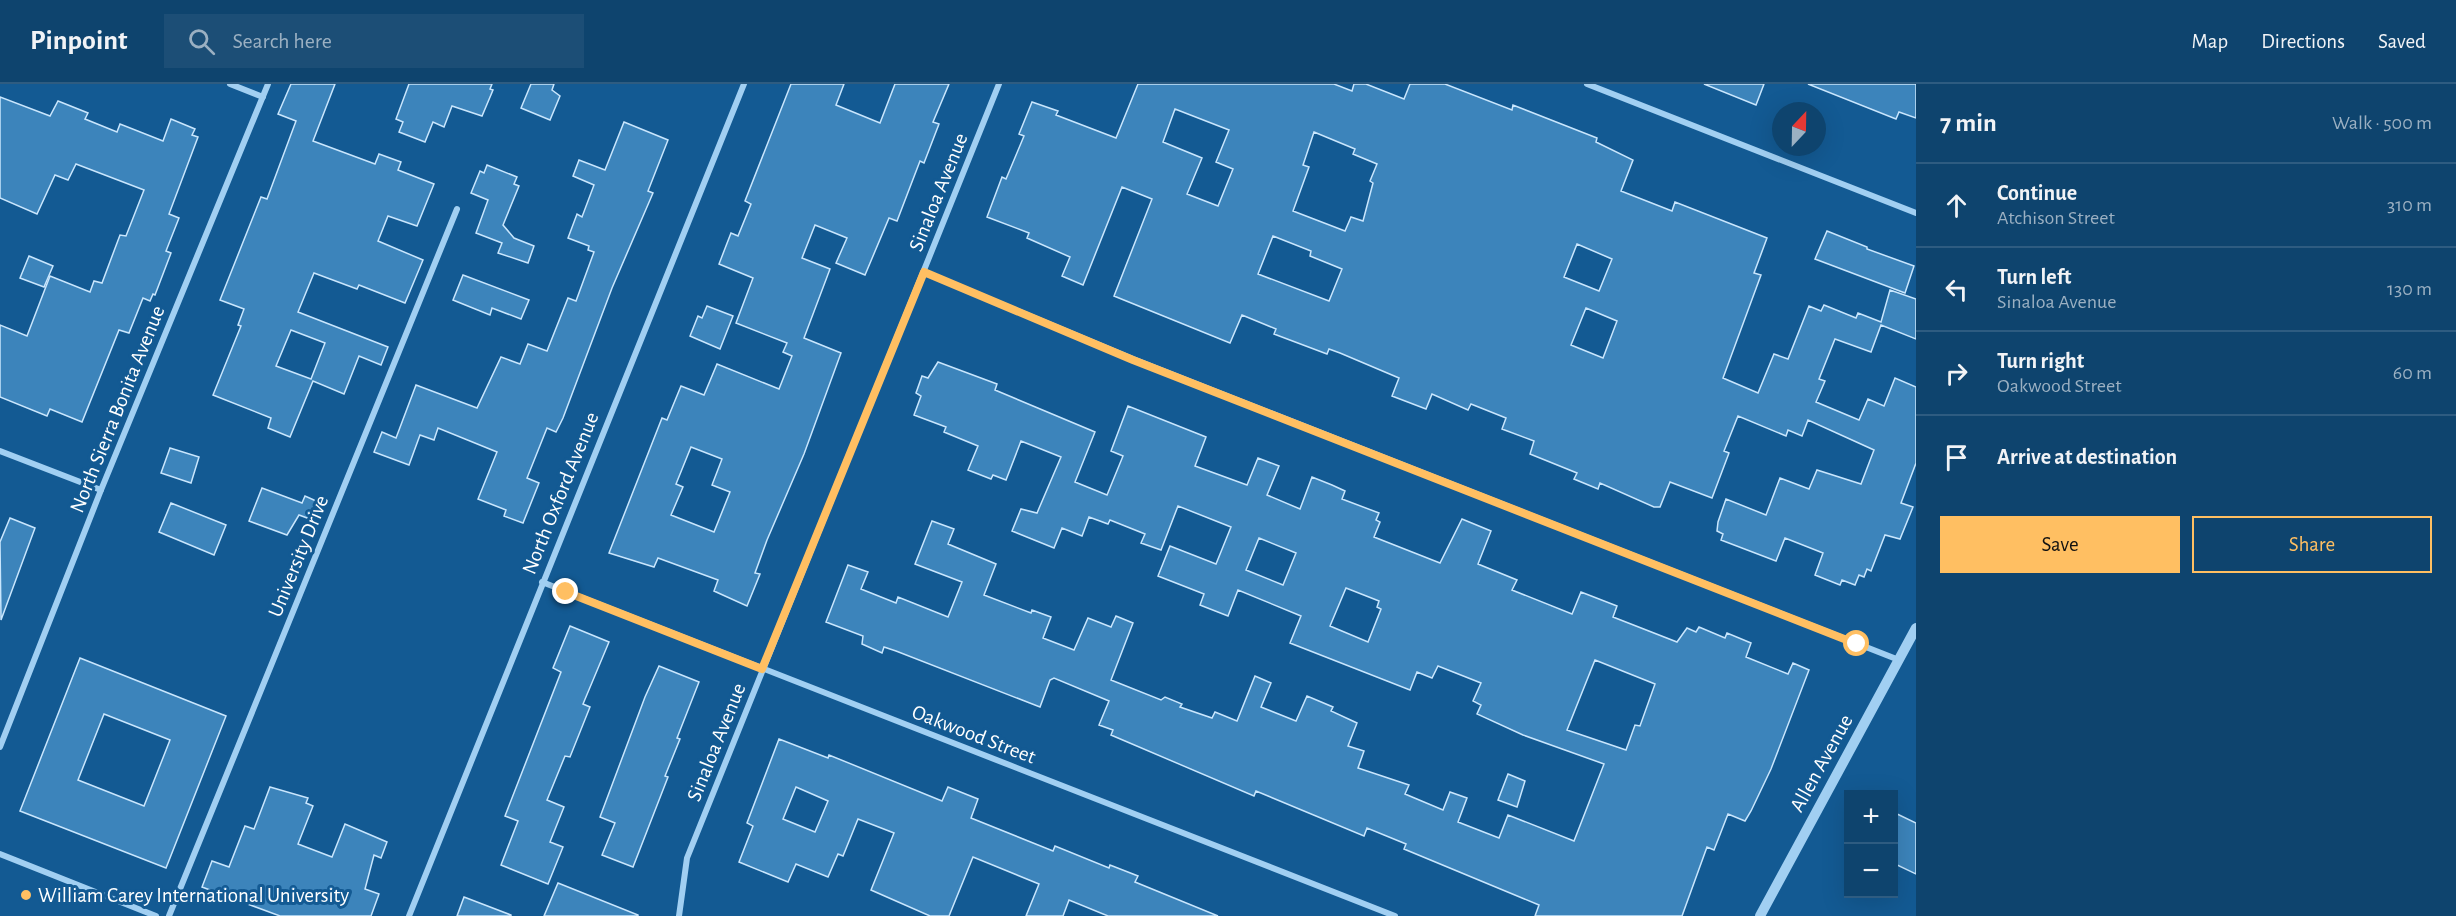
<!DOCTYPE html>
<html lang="en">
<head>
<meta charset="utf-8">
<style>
	:root { --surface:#0e446e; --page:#1c4e76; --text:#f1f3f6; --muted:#9bb0c2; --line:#2e5c81; --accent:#ffbf62 }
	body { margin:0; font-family:"Alegreya Sans",sans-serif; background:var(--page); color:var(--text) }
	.controls { position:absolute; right:18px; bottom:18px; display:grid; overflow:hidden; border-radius:0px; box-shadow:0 6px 24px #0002 }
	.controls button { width:54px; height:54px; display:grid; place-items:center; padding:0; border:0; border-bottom:2px solid var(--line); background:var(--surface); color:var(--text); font:30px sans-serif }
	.compass { position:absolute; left:1772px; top:18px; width:54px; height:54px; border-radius:50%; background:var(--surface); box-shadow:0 6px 24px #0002; rotate:22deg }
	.stop { position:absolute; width:18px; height:18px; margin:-14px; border:4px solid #ffbf62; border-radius:50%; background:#fff }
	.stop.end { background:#ffbf62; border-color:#fff; box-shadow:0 2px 6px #0008 }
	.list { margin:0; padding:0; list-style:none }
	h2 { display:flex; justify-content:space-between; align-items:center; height:78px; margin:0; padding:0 24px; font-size:26px }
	h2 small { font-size:20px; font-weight:400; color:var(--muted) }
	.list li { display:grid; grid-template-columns:39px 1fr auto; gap:18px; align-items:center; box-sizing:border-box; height:84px; padding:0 24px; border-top:2px solid var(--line) }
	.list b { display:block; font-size:22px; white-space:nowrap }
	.list p { margin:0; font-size:20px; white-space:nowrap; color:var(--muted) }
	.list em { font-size:20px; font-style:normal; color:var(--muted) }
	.actions { display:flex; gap:12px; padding:18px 24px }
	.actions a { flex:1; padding:14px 0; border:2px solid var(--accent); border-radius:0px; text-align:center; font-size:21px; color:var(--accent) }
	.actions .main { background:var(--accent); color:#111 }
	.icon { flex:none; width:33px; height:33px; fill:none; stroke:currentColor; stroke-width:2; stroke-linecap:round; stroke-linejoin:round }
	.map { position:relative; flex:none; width:1916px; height:832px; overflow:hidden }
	header { display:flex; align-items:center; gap:36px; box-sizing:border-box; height:84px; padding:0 30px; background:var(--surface); border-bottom:2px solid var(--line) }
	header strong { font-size:28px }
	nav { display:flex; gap:33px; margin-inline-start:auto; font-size:21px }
	.search { width:420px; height:54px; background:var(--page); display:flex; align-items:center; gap:15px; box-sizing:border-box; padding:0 21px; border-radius:0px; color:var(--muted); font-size:22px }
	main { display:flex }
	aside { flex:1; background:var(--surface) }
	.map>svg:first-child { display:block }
	.building { fill:#3c84bb; stroke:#c9e6fd; stroke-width:1.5; fill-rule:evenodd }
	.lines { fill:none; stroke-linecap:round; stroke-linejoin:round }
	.minor { stroke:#a1cff2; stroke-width:6 }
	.tertiary { stroke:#a1cff2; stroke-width:10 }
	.route { stroke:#ffbf62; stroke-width:8 }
	.poi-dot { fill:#ffbf62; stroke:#135a93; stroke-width:2 }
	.labels { text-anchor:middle; stroke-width:6; stroke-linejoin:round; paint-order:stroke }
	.street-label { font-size:21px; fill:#fff; stroke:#135a93 }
	.poi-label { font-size:21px; fill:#fff; stroke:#135a93; text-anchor:start }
</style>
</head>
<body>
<header>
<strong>Pinpoint</strong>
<div class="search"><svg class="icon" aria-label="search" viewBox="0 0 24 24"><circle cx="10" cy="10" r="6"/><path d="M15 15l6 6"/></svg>Search here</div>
<nav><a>Map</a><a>Directions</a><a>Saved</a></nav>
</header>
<main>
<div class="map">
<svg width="1916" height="832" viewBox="0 0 1916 832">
	<rect width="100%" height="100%" fill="#135a93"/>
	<g class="building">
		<path d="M291,0H335L313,57L375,80L379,70L401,78L398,86L434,100L417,142L388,132L378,157L423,176L405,219L359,201L357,205L314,189L298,228L388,263L381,281L359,272L344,310L313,297L290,353L268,344L271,334L213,311L241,242L238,241L244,225L220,216L261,113L267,115L296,37L278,30ZM291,246L325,259L311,295L276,282Z"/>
		<path d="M409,0H492L490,5L493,6L482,32L452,22L444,43L433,38L425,58L399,48L403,38L396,35Z"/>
		<path d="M531,0H554L552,6L560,12L550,36L521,24Z"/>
		<path d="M791,0H844L836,21L880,39L895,0H949L933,38L939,40L924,79L920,77L897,137L889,134L865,191L836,179L847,154L815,141L802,174L830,185L804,254L841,269L804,370L767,456L755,489L760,490L747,522L714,507L718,496L658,474L654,483L609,469L662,334L667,336L681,302L704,311L717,280L779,305L792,272L783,268L787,259L736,239L753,194L719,180L731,149L738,152L751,120L745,117ZM691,363L722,375L712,401L730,408L714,448L671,431L683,403L676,400Z"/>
		<path d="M1138,0H1334L1352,7L1354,0H1366L1404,15L1410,0H1445L1512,26L1513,21L1597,54L1596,58L1633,76L1621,107L1672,127L1675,118L1767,154L1754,189L1761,191L1723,294L1758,309L1774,270L1788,275L1809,222L1821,227L1824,221L1856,234L1858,229L1881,238L1890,206L1916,215V255L1881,241L1871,268L1835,255L1819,295L1825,297L1816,318L1859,336L1868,315L1884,322L1895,294L1916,303V379L1901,419L1913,423L1900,455L1885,451L1871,487L1867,485L1864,493L1859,491L1855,501L1842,496L1840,501L1815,491L1823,469L1785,454L1776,477L1721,456L1723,450L1717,447L1718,438L1726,415L1766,431L1780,394L1809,405L1817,386L1861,400L1874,366L1808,336L1802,352L1788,346L1786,352L1738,332L1724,367L1729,369L1712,414L1670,398L1660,423H1654L1600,399L1598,405L1574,395L1577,389L1530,370L1534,357L1502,345L1506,334L1471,320L1468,326L1432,310L1426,325L1392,312L1399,294L1340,269L1329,265L1327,270L1274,250L1276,245L1242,231L1230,259L1114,212L1152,115L1122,103L1083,201L1062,192L1070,173L1027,154L1029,149L987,133L1002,93L1006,95L1024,52L1019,50L1032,18L1058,27L1056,31L1116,54ZM1175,25L1229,46L1216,78L1233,85L1218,122L1187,110L1202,74L1163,58ZM1314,48L1355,65L1353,70L1377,80L1370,97L1373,99L1363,137L1351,133L1345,147L1293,127L1309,83L1303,81ZM1273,152L1311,167L1310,172L1342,185L1329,217L1258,190ZM1577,160L1612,175L1599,207L1564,193ZM1586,224L1617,237L1603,274L1571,261Z"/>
		<path d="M1704,0H1764L1756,21Z"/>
		<path d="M1808,0H1916V34L1899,28L1896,35Z"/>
		<path d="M0,13L50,32L58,17L88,29L85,35L117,48L120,40L163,57L171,35L195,45L192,51L198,53L169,130L179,134L166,167L171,169L155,211L153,210L150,217L143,214L129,249L119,246L82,338L50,325L47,332L0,313V241L27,252L50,192L90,208L94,197L102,199L120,151L126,152L144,106L76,80L68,96L55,91L37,130L0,114Z"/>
		<path d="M624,38L668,56L648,107L653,109L612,204L563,334L556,348L547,344L527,394L539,399L523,439L504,432L506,426L478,415L497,368L438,344L434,356L420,351L409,381L374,368L382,348L396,354L416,301L477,324L501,273L520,280L528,260L547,267L568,214L576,217L594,168L588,166L589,162L568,154L577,130L582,133L594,101L573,92L579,76L605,86Z"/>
		<path d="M487,81L517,93L514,100L519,102L503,141L514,154L534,162L528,179L498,169L502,159L476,149L488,116L471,109L480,87L484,89Z"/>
		<path d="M1827,147L1867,163V165L1914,182L1905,209L1815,175Z"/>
		<path d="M29,172L53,182L44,203L20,194Z"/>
		<path d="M463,191L529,216L521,235L492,224L490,231L453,216Z"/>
		<path d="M707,222L733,232L720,265L690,252L698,232L702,234Z"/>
		<path d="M938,278L997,300L995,306L1095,348L1075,398L1107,411L1123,372L1111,367L1128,322L1206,353L1195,382L1247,401L1258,374L1279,382L1267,411L1300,425L1312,393L1332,401L1345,407L1342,415L1379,429L1376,436L1380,438L1374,453L1440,479L1462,435L1491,447L1478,480L1517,496L1512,506L1572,530L1581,508L1617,522L1613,533L1677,558L1687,544L1696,548L1699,543L1725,554L1727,549L1751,559L1746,573L1788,590L1793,579L1809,586L1771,685L1751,727L1745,737L1728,730L1714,766L1707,763L1682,832H1535L1539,821L1404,765L1406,760L1367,744L1364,752L1256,707L1254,712L1111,651L1113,646L1099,641L1109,617L1054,594L1050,596L1040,623L896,567L884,563L882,569L862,560L863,552L826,538L848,481L868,488L861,505L896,519L898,513L948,533L962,498L915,480L932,437L954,445L948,460L996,480L984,511L1031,529L1032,526L1051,533L1043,554L1074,566L1088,534L1111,543L1116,532L1133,539L1111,596L1161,616L1165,613L1182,620L1180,623L1212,634L1215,628L1237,637L1255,592L1271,599L1261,623L1296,637L1307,612L1333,623L1331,627L1357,639L1348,662L1364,667L1358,684L1409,701L1405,710L1443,726L1450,708L1467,714L1458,738L1499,754L1508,731L1574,757L1604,680L1523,651L1477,630L1481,621L1473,617L1481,599L1438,582L1432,594L1417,588L1410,606L1290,559L1301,532L1238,506L1228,532L1200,521L1204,510L1158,492L1170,462L1216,480L1231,443L1178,422L1161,466L1141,459L1145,450L1110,436L1108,440L1089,433L1082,452L1062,444L1054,464L1012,447L1021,425L1037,429L1061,373L1021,357L1006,396L993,391L991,395L968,386L978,362L944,348L946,343L914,331L921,312L916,309L922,292L928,294ZM1259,454L1296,469L1283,501L1246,486ZM1346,504L1379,517L1377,523L1381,525L1368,558L1330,542ZM1595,576L1655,600L1640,642L1635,641L1626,666L1567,646Z"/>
		<path d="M170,364L199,373L191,399L161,389Z"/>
		<path d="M262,404L302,419L305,412L325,421L318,438L299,431L287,451L249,437Z"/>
		<path d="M171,419L226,441L214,471L159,448Z"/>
		<path d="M10,434L35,444L1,536L0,458Z"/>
		<path d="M570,542L609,558L583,620L590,623L570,673L565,672L547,716L564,723L550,758L563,763L548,800L501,781L518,737L505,732L561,588L553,584Z"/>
		<path d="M80,574L226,632L166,784L20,727ZM104,630L170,656L144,722L78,696Z"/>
		<path d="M659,582L699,598L677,654L680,655L665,692L668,693L633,783L602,771L615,739L600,733L645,613Z"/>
		<path d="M779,655L828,674L829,671L942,717L948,703L978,715L971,734L1053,767L1055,762L1109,784L1110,781L1138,792L1135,798L1218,832H1108L1069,816L1063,832H1026L1039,800L973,773L949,832H930L871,806L894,749L858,735L843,772L838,770L828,793L796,780L788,798L739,778L753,742L747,739ZM796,703L828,717L815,748L783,735Z"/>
		<path d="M1508,690L1525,697L1517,723L1498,716Z"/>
		<path d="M270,703L308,714L306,719L313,722L298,760L332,773L345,740L387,758L381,774L374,771L365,805L379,810L371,832H280L202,803L212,777L229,783L245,742L254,745Z"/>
		<path d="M1893,728L1916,739V790L1893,779Z"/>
		<path d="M558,799L638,831V832H544Z"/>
		<path d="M464,813L511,831V832H457Z"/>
	</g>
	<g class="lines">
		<g class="minor">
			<path d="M230,0L263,13"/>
			<path d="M1587,0L1916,129"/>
			<path d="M924,188L1133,275L1899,576"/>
			<path d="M0,367L101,406"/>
			<path d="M542,498L1395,832"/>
			<path d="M0,663L101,406L268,0"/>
			<path d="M0,770L156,832"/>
			<path d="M169,832L457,125"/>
			<path d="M409,832L744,0"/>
			<path d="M679,832L687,774L999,0"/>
		</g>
		<path class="tertiary" d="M1760,832L1916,544"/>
	</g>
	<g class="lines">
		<path class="route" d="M566,508L762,585L924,188L1133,276L1857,560"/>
	</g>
	<circle class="poi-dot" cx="26" cy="811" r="6"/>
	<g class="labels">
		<g class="street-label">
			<text transform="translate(938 108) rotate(-68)" y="7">Sinaloa Avenue</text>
			<text transform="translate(117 325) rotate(-68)" y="7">North Sierra Bonita Avenue</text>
			<text transform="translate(560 409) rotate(-68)" y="7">North Oxford Avenue</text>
			<text transform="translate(298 472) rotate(-68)" y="7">University Drive</text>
			<text transform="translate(974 650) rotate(21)" y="7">Oakwood Street</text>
			<text transform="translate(716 658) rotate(-68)" y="7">Sinaloa Avenue</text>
			<text transform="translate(1821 679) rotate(-61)" y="7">Allen Avenue</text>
		</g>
		<g class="poi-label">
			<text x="38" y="818">William Carey International University</text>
		</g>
	</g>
</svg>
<div class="controls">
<button>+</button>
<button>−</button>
</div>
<svg class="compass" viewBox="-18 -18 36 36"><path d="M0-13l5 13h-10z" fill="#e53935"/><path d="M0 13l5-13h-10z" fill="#9bb0c2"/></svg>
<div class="stop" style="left:1857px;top:560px"></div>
<div class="stop end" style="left:566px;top:508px"></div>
</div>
<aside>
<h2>7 min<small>Walk · 500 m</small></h2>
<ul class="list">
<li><svg class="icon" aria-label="ahead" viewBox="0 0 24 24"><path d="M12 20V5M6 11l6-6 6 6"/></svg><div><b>Continue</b><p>Atchison Street</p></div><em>310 m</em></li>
<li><svg class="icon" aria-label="left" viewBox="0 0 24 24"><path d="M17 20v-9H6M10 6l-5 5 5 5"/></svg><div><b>Turn left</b><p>Sinaloa Avenue</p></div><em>130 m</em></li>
<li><svg class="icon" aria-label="right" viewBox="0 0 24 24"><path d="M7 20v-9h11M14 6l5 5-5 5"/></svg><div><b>Turn right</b><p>Oakwood Street</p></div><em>60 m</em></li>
<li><svg class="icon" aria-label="arrive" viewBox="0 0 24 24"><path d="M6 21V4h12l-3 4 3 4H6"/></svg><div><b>Arrive at destination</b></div></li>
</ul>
<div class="actions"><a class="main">Save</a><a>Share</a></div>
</aside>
</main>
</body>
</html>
